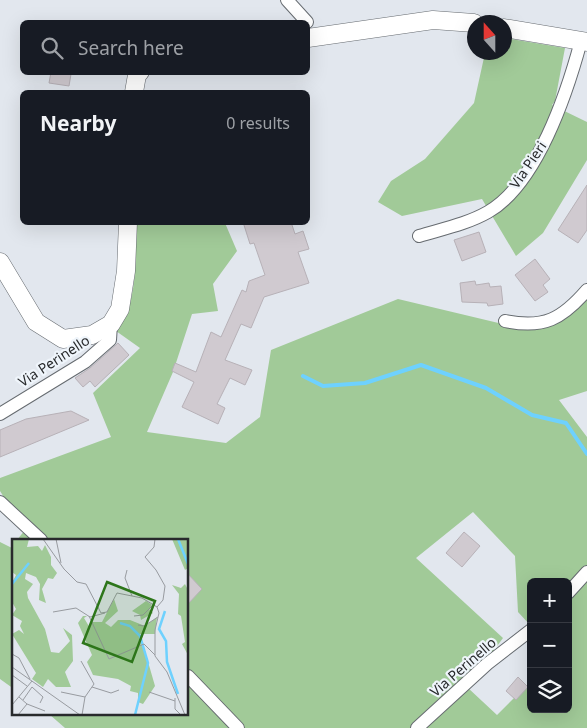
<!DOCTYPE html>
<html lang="en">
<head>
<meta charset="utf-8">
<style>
	:root { --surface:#171b24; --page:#242831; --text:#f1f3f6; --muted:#9ea1a6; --line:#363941 }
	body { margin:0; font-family:"Noto Sans",sans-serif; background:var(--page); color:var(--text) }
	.controls { position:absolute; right:15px; bottom:15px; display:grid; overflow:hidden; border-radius:8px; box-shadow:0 5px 20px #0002 }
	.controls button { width:45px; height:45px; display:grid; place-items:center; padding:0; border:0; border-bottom:1px solid var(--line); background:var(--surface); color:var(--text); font:25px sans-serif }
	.compass { position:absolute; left:467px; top:15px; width:45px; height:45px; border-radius:50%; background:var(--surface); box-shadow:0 5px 20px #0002; rotate:339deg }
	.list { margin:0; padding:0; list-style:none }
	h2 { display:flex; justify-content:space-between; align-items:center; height:65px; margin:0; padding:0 20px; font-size:21px }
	h2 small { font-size:16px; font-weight:400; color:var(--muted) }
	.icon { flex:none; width:28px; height:28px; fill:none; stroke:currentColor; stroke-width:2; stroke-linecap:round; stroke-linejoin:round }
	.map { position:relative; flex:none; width:587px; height:728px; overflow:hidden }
	.search { position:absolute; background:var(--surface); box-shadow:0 5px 20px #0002; left:20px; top:20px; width:290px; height:55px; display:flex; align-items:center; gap:12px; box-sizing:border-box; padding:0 18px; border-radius:8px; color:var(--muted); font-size:19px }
	.panel { position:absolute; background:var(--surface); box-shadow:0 5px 20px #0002; left:20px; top:90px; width:290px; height:135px; border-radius:8px }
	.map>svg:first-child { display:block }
	.green { fill:#a1ca98; fill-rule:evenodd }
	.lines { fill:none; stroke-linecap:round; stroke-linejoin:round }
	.stream { stroke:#6ed1fe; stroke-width:4 }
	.building { fill:#d0cad0; stroke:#b7b1b7 }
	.street-casing { stroke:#666b70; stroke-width:14 }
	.secondary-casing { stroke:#666b70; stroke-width:19 }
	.street { stroke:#fff; stroke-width:12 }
	.secondary { stroke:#fff; stroke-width:18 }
	.labels { text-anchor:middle; stroke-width:4.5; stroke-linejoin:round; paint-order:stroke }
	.street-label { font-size:14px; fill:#282a2c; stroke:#eff5fb }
	.inset-river { fill:none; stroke:#6ed1fe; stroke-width:2.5 }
	.inset-road { fill:none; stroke:#989ba0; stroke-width:1 }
	.view { fill:#2d761a; fill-opacity:0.15; stroke:#2d761a; stroke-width:2.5 }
	.inset-edge { fill:none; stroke:#282a2c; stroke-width:2.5 }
</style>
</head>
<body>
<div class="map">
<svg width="587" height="728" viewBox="0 0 587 728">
	<rect width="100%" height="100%" fill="#e2e7ee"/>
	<g class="green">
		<path d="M505,38L565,48L555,101L552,105L587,122V160L543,233L516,256L482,199L402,216L378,202L391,181L425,159L474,103L485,53L504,52Z"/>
		<path d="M136,223H225L237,251L213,284L218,311L192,314L173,372L147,432L226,443L260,417L271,350L398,299L519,328L574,306L587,286V391L559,400L587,437V728H65L49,714H188V540H17L25,530L0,491V478L111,437L93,393L140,348L116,331C139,304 135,256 136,223ZM473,512L515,556L518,612L531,626V582H568V709H531V681L497,715L467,687L503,638L416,558Z"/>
		<path d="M0,542L12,548L14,546V689L0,679Z"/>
	</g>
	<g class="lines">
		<path class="stream" d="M303,376L323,386L365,383L421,365L486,388L532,415L566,423L587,454"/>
	</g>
	<g class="building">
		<path d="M51,72L71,74L69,86L49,83Z"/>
		<path d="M587,185V230L578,243L558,230Z"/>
		<path d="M243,222H291L295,234L303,231L309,249L298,252L309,283L264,297L251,328L241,324L225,360L252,370L245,385L230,378L217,404L225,408L218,424L182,407L194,382L172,371L175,363L196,372L211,332L221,337L242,290L246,292L249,281L265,275L254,243L250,244Z"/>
		<path d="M479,232L486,252L462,261L454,240Z"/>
		<path d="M535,259L550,279L543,285L548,292L535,301L515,275Z"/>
		<path d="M475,281L476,285L489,283L490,287L501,286L503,304L488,306L487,303L462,302L460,283Z"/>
		<path d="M118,343L129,355L95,387L90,381L83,387L75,378L90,368Z"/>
		<path d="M71,411L89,420L0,457V430L26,419Z"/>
		<path d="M464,532L480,546L462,567L446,553Z"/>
		<path d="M188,574L202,589L188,604Z"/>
		<path d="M518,677L528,687L516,700L506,691Z"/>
	</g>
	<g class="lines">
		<defs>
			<g id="street">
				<path d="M287,0L307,22"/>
				<path d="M419,236C442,229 467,224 488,212C537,184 567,93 581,41"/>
				<path d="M505,321C544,329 562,319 587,290"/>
				<path d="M0,414L85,362L110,340L111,324"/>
				<path d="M0,502L41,540"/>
				<path d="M568,593L587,572"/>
				<path d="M188,676L238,728"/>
				<path d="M417,728L487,664L531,630"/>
			</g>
			<g id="secondary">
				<path d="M504,28L587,42"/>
				<path d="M308,38L433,20L474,23"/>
				<path d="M134,92L137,75L140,72"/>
				<path d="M0,262L36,322L63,339L92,335L111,324L120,309L126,271L128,222"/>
			</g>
		</defs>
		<use href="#street" class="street-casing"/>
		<use href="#secondary" class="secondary-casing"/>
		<use href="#street" class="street"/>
		<use href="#secondary" class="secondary"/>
	</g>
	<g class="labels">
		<g class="street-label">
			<text transform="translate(528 165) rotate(-56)" y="5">Via Pieri</text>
			<text transform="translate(54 361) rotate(-33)" y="5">Via Perinello</text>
			<text transform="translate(463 667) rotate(-41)" y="5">Via Perinello</text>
		</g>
	</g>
	<g transform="translate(12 539)">
		<rect width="176" height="176" fill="#e2e7ee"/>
		<path d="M0,0H17L15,8L26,7L30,12L33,6L39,18V26L45,34L41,40L36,39L30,50L34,64L27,61L28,45L24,38L14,34L13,40L21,45L15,53L16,59L33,90L39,113L47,114L58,102L51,89L60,96L61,122L53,133L59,148H44L36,140L31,148L20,140L24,134L0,95L7,91L12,95L8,87L10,82L0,76L4,70L0,63V44L4,36L0,33ZM160,0H176V29L173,31ZM173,45L177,53L176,116L170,105L173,103L169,77L166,75L167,55L160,46L169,49ZM102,60L106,72L93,84L99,88L106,81H118L133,87L145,78L143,95H128L143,147L131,165L126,163V154L118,152L119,147L106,140L81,136L75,123L80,116L66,84L71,77H75L72,79L78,89L79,83H90ZM134,62L140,66L137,70L141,74L129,81L128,76L120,72Z" fill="#a1ca98"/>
		<path class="inset-river" d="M166,0L176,25M0,45L17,24M153,72L147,90L154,102L155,123L166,155M108,84L118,87L128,97L136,124L123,176"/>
		<path class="inset-road" d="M31,0L52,30L65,43L74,45L89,74L95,73L105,54L130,59L145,68L147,74L143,91V117L155,133L173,176M44,0L49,24M143,0L142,8L133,18L144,31L153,47L151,61L145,68M115,31L113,39L120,57M41,73L64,69L78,78L93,74M77,77L97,120L132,105L143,116M122,77L131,76L142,65M126,86L132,87L146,78M0,115L7,119L18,140M69,122L82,145L73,158L70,176M0,128L68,176M0,136L15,147M80,148L99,154L107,151M49,153L73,158M137,153L163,162M163,159V170L169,176M11,161L20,148L31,158L28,164M15,165L33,172M0,166L20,142M6,176L15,165L7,158"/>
		<path class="view" d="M95,43L143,62L120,123L71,104Z"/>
		<rect width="176" height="176" class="inset-edge"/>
	</g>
</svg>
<div class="controls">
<button>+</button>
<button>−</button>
<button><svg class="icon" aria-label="layers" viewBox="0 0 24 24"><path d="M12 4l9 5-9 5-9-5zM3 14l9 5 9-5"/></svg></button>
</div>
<svg class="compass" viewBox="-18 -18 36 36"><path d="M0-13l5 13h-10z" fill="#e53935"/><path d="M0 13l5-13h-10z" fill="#9ea1a6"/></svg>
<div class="search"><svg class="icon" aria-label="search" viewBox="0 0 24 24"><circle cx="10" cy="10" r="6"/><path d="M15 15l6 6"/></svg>Search here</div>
<section class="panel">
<h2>Nearby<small>0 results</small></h2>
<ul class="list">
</ul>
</section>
</div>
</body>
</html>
